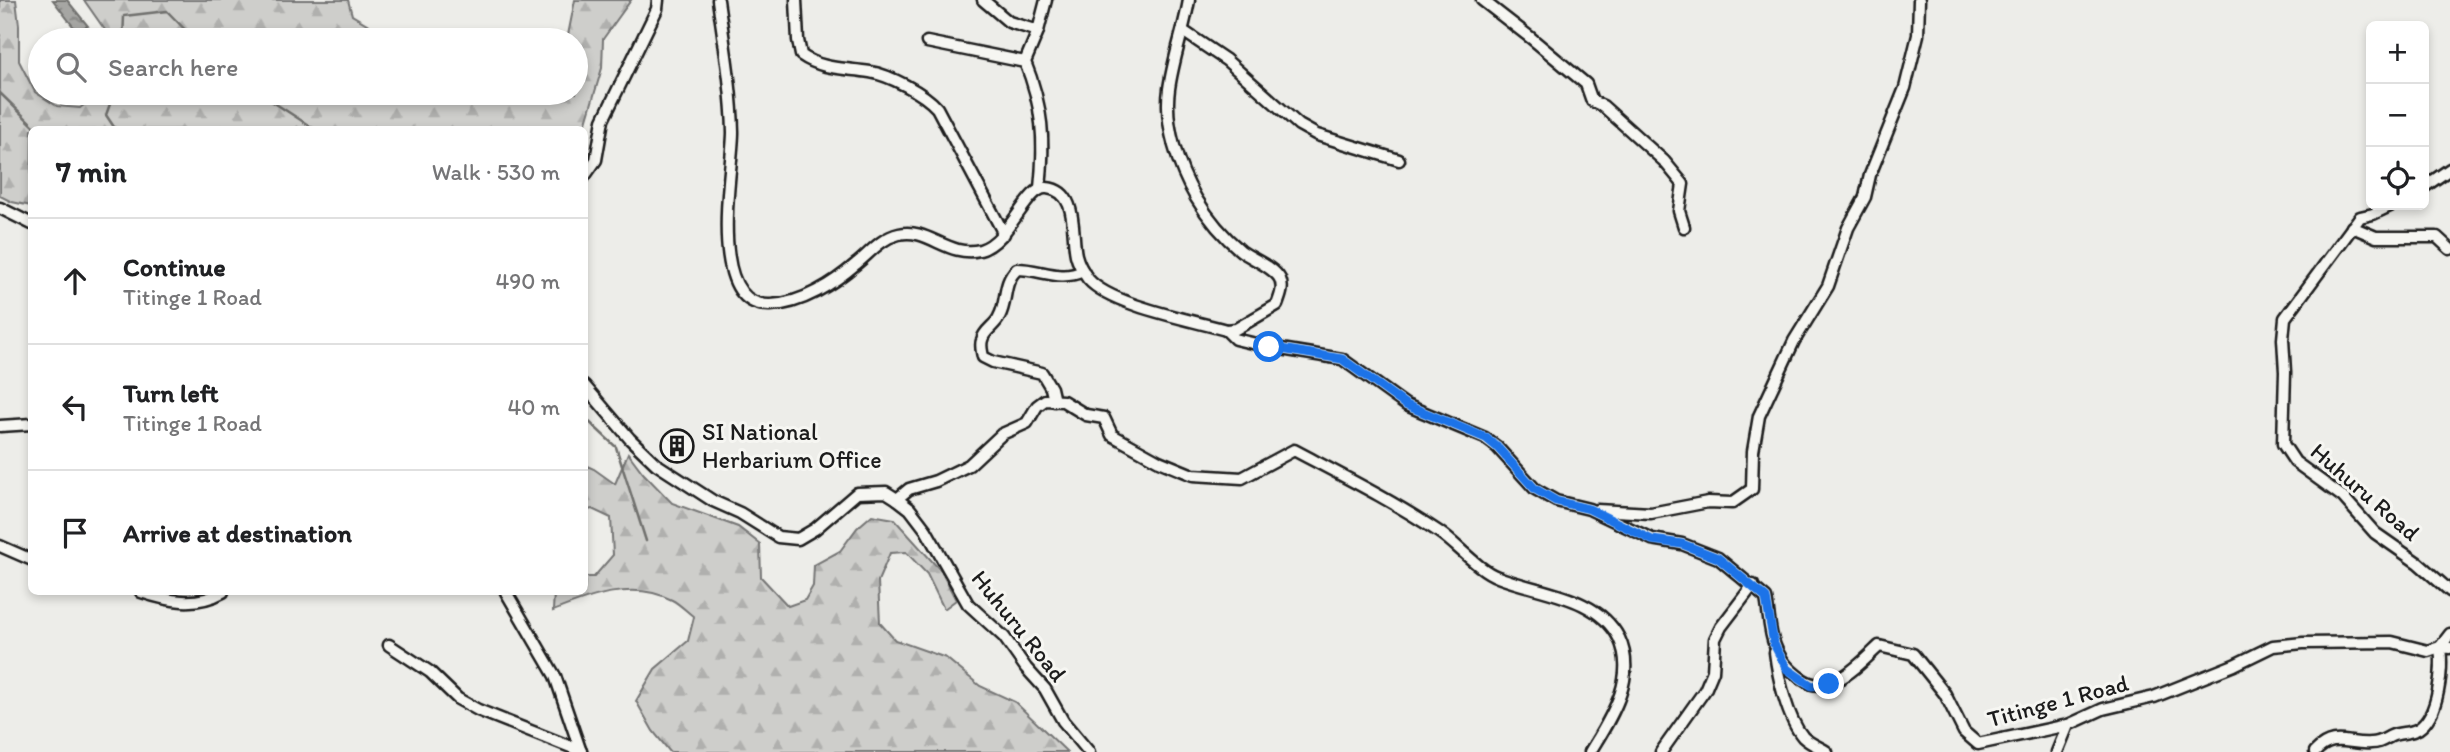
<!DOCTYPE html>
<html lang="en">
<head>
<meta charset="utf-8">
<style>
	:root { --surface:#fff; --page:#f2f2f2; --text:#202124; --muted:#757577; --line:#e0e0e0 }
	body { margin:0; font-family:Itim,sans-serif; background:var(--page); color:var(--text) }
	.controls { position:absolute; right:21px; top:21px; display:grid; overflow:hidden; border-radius:10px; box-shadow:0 4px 10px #0003 }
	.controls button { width:63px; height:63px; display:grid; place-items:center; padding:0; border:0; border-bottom:2px solid var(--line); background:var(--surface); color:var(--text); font:35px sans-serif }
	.stop { position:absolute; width:21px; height:21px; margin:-16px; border:5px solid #1a73e8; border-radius:50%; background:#fff }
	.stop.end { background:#1a73e8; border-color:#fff; box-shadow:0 2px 7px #0008 }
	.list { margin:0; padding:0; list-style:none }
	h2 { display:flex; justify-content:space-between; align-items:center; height:91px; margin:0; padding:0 28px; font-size:30px }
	h2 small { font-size:23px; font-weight:400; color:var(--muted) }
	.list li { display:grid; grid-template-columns:46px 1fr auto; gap:21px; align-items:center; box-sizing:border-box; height:126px; padding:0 28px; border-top:2px solid var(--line) }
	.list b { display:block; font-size:26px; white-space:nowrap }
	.list p { margin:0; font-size:23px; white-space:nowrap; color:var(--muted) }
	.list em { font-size:23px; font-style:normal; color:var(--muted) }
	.icon { flex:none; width:38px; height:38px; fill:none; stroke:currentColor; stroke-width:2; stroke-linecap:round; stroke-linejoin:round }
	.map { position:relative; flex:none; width:2450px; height:752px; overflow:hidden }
	.search { position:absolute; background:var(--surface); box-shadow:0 4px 10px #0003; left:28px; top:28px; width:560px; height:77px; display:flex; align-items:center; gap:18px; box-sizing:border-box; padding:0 24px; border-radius:38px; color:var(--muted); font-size:26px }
	.panel { position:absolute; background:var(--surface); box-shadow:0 4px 10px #0003; left:28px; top:126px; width:560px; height:469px; border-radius:10px }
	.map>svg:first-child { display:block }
	.forest { fill:url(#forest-firs); stroke:#757574; stroke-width:2 }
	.water { fill:url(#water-ripples); stroke:#6f6f6d; stroke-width:2 }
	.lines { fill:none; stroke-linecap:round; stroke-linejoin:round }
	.stream { stroke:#6f6f6d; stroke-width:2.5 }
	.minor-casing { stroke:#1c1c1c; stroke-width:15 }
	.minor { stroke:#f6f6f2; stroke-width:10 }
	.route { stroke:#1a73e8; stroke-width:9 }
	.labels { text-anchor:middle; stroke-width:6; stroke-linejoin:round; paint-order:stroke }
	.poi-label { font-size:24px; fill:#1c1c1c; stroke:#f6f6f2; text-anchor:start }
	.street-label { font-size:24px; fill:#1c1c1c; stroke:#f6f6f2 }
</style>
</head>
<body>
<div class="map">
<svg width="2450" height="752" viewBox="0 0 2450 752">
	<defs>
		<pattern id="forest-firs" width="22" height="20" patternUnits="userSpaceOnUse" patternTransform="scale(1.75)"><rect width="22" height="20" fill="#cececb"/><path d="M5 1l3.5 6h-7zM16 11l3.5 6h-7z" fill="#b0b0ae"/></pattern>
		<pattern id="water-ripples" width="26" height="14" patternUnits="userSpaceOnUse" patternTransform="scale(1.75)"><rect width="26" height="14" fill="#a6a6a3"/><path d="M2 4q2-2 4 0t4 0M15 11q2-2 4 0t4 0" fill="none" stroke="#868684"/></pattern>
	</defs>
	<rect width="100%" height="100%" fill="#edede9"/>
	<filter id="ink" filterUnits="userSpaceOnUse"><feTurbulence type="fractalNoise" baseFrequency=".0143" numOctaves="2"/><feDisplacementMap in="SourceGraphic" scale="14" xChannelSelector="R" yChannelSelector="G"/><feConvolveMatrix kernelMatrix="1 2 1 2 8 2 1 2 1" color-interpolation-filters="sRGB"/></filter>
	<g filter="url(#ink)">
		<g class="forest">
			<path d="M0,0H16L19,25V61L35,92L57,106L80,108L99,93H576V40H567L575,0H631L603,39L602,68L584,129L32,130L31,206L12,202L0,196Z"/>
			<path d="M84,0H348L352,15L384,34L403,40H112Z"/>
			<path d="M628,453L643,473L672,503L738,527L760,544L761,577L788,606L805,600L813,586L814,565L840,551L857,528L872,515L894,519L941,571L956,600L944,609L927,574L906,552L890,553L878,581L880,623L895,640L946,658L980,686L1015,702L1067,752H670L653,731L636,701L655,669L688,641L694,617C687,612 680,604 672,600C634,580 590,596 553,611L554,592H584L585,577H594L613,555L611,518L592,509L585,511V465L594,469L615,484Z"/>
		</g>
		<path class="water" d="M53,0H67L88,26L76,30Z"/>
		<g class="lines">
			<g class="stream">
				<path d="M123,40L124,16L167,11L195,40"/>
				<path d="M0,93L38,130"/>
				<path d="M114,93L106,115L116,130"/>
				<path d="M259,93L316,130"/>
				<path d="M584,417L616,447L646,541"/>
			</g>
			<defs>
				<g id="minor">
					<path d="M718,0C724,43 732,88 733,132C733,170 704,308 771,305C802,304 834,283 856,264C870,253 881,238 899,234C928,227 948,258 980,250C1010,242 1027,185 1047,188C1079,191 1071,234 1076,255C1078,263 1083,272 1088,279C1110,305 1191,320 1226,330L1236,329L1277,305C1280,297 1284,288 1280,279C1274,267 1252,259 1241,251C1223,236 1208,218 1196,198C1178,167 1164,125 1169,89C1173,59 1184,30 1189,0"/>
					<path d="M796,0L798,40L801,55C822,70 846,68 870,72C889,75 924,93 937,108L1004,234"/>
					<path d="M983,0L1009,22L1038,31"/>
					<path d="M1482,0L1531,38L1586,84L1592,101L1603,106L1664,161L1683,184L1679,211L1684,227"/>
					<path d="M1183,31L1226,60L1299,125L1317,135L1399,160"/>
					<path d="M927,42L1025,62"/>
					<path d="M584,177L596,160L603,120L657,9L658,0"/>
					<path d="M2424,187L2450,169"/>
					<path d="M1040,188C1045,141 1043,106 1025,62L1038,31L1046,0"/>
					<path d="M2392,205L2373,214L2360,217L2285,318L2283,339L2285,372L2283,444L2295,462L2343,497L2375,533L2418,563L2450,591"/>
					<path d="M0,208L32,224"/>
					<path d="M2352,227L2376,237H2437L2450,249"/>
					<path d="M1226,330L1235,339L1269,347L1342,359L1406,405L1485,438L1497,447L1535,489L1556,501L1589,509L1652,539L1682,544L1718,558L1766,598C1769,613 1769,632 1775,646C1781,661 1789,670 1802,679C1829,698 1859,665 1879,646L1913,654L1945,694L1964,732L1978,744L2068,725L2103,709L2154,697L2234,665L2273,646L2303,643L2392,642L2428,651L2440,647L2450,634"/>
					<path d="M584,385L630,439L656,464L713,501L740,513L778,537L798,539L815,529L857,493L886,492L897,499L910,509L926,530L968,604L1004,637L1026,668L1045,689L1063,721L1089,752"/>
					<path d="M1054,401L1051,388L1042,373L993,362L983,357C982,351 980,346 982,340C984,330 995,326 999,317C1008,301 1002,283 1017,269C1041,269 1060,282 1083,271"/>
					<path d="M0,426L32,424"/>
					<path d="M897,499L909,489L936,481L969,465L1002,434L1027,423L1037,406L1045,400L1063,401L1086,415L1104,418L1112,435L1159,461L1193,475L1242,478L1294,450C1343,476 1393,501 1439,532C1457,544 1478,570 1498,577C1538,593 1597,595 1619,638C1638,678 1610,719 1590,752"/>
					<path d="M1597,510L1651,513L1708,502L1732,503L1752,489L1753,451L1759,416L1794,341L1828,286L1848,228L1865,197L1870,175L1905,88L1918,35L1919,0"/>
					<path d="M0,546L32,560"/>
					<path d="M141,592C168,601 196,607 223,592"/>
					<path d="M506,592L555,676L581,752"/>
					<path d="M389,645L430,672L458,699L478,710L581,751"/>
					<path d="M1775,652C1778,677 1787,718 1803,737C1809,743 1819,747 1827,752"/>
					<path d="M1661,752L1705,690L1713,671L1715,639L1721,627L1753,585"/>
					<path d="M2057,752L2068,725"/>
					<path d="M2315,752C2334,732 2348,745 2371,743C2380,743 2383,740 2391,736C2399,732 2409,734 2418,729C2439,716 2443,669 2440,647L2450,648"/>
				</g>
			</defs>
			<use href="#minor" class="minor-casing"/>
			<use href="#minor" class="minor"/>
		</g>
	</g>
	<g class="lines" filter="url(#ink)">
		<path class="route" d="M1269,347L1342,359L1406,405L1486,438L1497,447L1535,489L1556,501L1589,509L1652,540L1682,544L1718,558L1766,598L1774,644L1787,669L1812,686L1829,684"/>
	</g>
	<defs>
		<symbol id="building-ring" viewBox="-11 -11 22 22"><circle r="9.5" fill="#f6f6f2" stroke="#1c1c1c" stroke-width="1.5"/><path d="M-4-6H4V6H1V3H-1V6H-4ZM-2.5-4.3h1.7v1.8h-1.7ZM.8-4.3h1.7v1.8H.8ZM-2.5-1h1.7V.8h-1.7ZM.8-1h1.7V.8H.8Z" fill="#1c1c1c"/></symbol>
	</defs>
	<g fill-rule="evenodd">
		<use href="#building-ring" x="658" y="427" width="38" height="38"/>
	</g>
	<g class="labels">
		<g class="poi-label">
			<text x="702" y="440">SI National<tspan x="702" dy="28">Herbarium Office</tspan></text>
		</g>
		<g class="street-label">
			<text transform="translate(2365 492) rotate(41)" y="8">Huhuru Road</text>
			<text transform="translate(1019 626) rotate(51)" y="8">Huhuru Road</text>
			<text transform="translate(2058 701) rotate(-15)" y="8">Titinge 1 Road</text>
		</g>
	</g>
</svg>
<div class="controls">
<button>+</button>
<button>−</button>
<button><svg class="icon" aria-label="locate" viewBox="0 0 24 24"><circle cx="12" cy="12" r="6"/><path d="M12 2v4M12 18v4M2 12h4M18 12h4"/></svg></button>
</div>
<div class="stop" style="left:1269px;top:347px"></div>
<div class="stop end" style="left:1829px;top:684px"></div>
<div class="search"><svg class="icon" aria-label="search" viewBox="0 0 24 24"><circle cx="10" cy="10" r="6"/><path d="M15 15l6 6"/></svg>Search here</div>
<section class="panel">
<h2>7 min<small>Walk · 530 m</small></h2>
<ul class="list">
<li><svg class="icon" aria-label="ahead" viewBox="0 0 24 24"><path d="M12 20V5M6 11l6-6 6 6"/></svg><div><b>Continue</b><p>Titinge 1 Road</p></div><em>490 m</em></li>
<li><svg class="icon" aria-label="left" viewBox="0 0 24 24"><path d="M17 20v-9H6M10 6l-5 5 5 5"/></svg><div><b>Turn left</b><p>Titinge 1 Road</p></div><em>40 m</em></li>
<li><svg class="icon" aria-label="arrive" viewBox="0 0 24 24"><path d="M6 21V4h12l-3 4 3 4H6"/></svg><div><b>Arrive at destination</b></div></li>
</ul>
</section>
</div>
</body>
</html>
